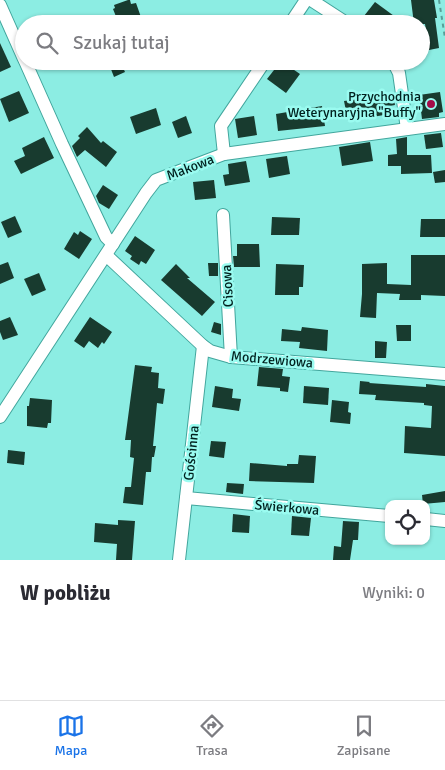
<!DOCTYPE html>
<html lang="pl">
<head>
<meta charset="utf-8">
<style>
	:root { --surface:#fff; --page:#f2f2f3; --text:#2b2b33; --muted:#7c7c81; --line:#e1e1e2; --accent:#1a73e8 }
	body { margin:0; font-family:Signika,sans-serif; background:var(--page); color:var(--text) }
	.controls { position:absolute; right:15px; bottom:15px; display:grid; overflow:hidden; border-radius:10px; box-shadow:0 1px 4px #0004 }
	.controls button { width:45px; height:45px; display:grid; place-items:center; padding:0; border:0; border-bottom:1px solid var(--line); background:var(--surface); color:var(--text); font:25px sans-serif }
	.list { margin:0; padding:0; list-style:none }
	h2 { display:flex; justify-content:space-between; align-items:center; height:65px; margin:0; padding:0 20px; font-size:21px }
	h2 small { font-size:16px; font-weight:400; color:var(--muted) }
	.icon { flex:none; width:28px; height:28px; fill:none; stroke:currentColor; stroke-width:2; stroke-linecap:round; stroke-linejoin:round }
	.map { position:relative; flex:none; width:445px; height:560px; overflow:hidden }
	.search { position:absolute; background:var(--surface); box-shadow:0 1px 4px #0004; left:15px; right:15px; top:15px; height:55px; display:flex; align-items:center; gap:12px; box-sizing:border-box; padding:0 18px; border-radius:28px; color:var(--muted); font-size:19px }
	.sheet { height:140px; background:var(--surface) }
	nav { display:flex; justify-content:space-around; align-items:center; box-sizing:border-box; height:70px; border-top:1px solid var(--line); background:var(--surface); font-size:14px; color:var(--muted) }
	nav a { display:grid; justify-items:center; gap:2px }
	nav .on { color:var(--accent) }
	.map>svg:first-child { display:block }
	.building { fill:#183b2f }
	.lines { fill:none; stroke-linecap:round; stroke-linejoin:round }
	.minor-casing { stroke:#42a69d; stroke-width:14 }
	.path { stroke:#579f97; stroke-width:2; stroke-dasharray:4 4; stroke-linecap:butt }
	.minor { stroke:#fff; stroke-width:12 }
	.poi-dot { fill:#a40c48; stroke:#9afbf0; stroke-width:2 }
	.labels { text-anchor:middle; stroke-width:5; stroke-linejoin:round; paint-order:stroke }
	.poi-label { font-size:14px; fill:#01211e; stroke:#9afbf0; text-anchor:end }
	.street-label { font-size:14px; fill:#01211e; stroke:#9afbf0 }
</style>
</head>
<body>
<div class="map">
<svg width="445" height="560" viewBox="0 0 445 560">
	<rect width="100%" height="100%" fill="#8cede3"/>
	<g class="building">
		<path d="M128,0H130L131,4L136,3L142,20L132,24H121L119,18L117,19L113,9L115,8L114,5Z"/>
		<path d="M411,0H434L437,18H435L439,48L429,50L425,24H414Z"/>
		<path d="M375,2L405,24H375L364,16Z"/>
		<path d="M0,43L11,67L0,72Z"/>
		<path d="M116,61H120L125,72L114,77L109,64Z"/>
		<path d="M281,61L300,74L286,93L267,79Z"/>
		<path d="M19,91L29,113L9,122L0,99Z"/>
		<path d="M440,92L443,112L439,113V117L422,119L419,95Z"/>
		<path d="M381,96L382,98L393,96L395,105L383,107L384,115L348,121L344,101Z"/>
		<path d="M322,106L325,126L278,131L276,114Z"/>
		<path d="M156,108L161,125L136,134L130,117Z"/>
		<path d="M186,116L192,133L178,138L172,122Z"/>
		<path d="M254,116L257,135L238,138L235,119Z"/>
		<path d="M87,127L101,143L103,141L117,152L106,167L85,150L77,157L72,146L80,138L78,136Z"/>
		<path d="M441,133L443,147L426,149L424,135Z"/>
		<path d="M44,137L54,158L21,174L14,161L25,156L22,148Z"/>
		<path d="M407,137V155H431L432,173L401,174V166H388V155L397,154L396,139Z"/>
		<path d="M370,142L373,161L342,166L339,147Z"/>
		<path d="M287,156L290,174L269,178L266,159Z"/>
		<path d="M246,161L250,182L225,186L223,175L229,174L228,164Z"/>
		<path d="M445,170V182L435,183L433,172Z"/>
		<path d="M214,180L216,198L195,200L193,182Z"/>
		<path d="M103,185L118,195L109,209L99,203L96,196Z"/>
		<path d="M15,216L22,232L8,238L1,222Z"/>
		<path d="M272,217L300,218L299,235H271Z"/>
		<path d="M421,219H445V237H420Z"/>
		<path d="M80,231L92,239L79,259L64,249L74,232L78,235Z"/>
		<path d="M135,236L155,250L146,264L141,261L139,265L130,259L132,256L125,251Z"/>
		<path d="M237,244H259L260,267H234L233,256H237Z"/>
		<path d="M411,255H445V296L421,295V300H399L400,294L377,293L376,318L360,317L362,294V264L387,263V284L411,285Z"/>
		<path d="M8,262L14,278L0,284V265Z"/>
		<path d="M208,263H218V276H209Z"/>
		<path d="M176,264L190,278H187L215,302L202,316L161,280Z"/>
		<path d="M276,264L304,265L303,287H299V295H275Z"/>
		<path d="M39,273L46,290L32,296L24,279Z"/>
		<path d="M10,317L18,335L3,340L0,332V321Z"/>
		<path d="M90,317L112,332L104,344L102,342L98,348L89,341L84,348L74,341Z"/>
		<path d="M214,322L221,324V335L211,332Z"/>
		<path d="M396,325H411V341H397Z"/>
		<path d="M302,327L328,330L327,351L299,348L300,342L281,341L282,329L301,331Z"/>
		<path d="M375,341L387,342L386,358H375Z"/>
		<path d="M135,365L152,367L151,372L159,373L158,388L165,389L163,404L157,403L153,446H156L154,457H152L151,472H146L143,505L123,503L125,487H131L134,458L130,457L131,440H125Z"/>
		<path d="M259,367L283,369L282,376L290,377L288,392L280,391V388L257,386Z"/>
		<path d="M360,381L370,382L369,383L426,387V384L445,386V456L404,453L405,426L431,428L432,406L424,405V403L375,400L376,395L359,394Z"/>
		<path d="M215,386L233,389L232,398L241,399L239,411L212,407Z"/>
		<path d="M304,386L329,388L328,405L303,403Z"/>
		<path d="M30,398L52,400L51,423H48L47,428L27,426V406H29Z"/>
		<path d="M332,400L349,402L348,412L351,413L350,424L330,422Z"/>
		<path d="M211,441L226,442L224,458L209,456Z"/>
		<path d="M8,450L25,452L24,465L7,463Z"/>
		<path d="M299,455L316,456L314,483L249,481L250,463L287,466V464H298Z"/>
		<path d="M227,483L244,484L243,494L226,492Z"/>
		<path d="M445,491V502L423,504L422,495Z"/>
		<path d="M233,514L250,516L249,533L232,532Z"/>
		<path d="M292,516L311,518L309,536L291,535Z"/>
		<path d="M118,520L135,521L132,560H116L117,544L94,542L95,523L118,525Z"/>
		<path d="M343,521L359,522L358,540H353L350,560H333L334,546L341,547Z"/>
	</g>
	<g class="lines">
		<defs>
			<g id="minor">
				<path d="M311,0L348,24"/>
				<path d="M0,5L24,59"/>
				<path d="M290,24L306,0"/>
				<path d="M25,61L62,144L106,237L113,244"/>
				<path d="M393,61L399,73L407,129"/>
				<path d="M224,154L221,126L265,61"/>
				<path d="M223,215L231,357"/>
				<path d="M106,255L203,346L210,351L231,357L445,374"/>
				<path d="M0,417L146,193L156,180L224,154L445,124"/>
				<path d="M186,498L389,516"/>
				<path d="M426,519L445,521"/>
				<path d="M179,560L203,346"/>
			</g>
		</defs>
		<use href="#minor" class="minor-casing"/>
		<path class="path" d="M439,0L445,38"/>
		<use href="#minor" class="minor"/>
	</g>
	<circle class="poi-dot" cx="431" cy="104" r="5"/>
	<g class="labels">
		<g class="poi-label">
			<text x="421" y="101">Przychodnia<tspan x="421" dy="16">Weterynaryjna "Buffy"</tspan></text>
		</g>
		<g class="street-label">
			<text transform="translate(190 167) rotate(-21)" y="5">Makowa</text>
			<text transform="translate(227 286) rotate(-93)" y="5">Cisowa</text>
			<text transform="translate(272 359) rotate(5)" y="5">Modrzewiowa</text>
			<text transform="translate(191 453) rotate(-84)" y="5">Gościnna</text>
			<text transform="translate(287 507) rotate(5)" y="5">Świerkowa</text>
		</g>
	</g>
</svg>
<div class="controls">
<button><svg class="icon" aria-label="locate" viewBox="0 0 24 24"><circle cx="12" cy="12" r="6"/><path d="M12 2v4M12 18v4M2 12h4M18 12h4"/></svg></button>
</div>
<div class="search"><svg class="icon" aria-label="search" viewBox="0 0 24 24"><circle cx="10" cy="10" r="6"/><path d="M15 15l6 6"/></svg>Szukaj tutaj</div>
</div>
<section class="sheet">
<h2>W pobliżu<small>Wyniki: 0</small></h2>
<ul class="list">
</ul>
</section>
<nav>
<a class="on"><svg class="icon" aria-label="map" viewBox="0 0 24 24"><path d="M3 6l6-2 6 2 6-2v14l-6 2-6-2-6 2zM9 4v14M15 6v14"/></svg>Mapa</a>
<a><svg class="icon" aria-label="directions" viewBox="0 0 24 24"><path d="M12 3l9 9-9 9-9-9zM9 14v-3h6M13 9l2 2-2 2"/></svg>Trasa</a>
<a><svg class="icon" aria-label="saved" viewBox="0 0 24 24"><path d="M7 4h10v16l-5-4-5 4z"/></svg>Zapisane</a>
</nav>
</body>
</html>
